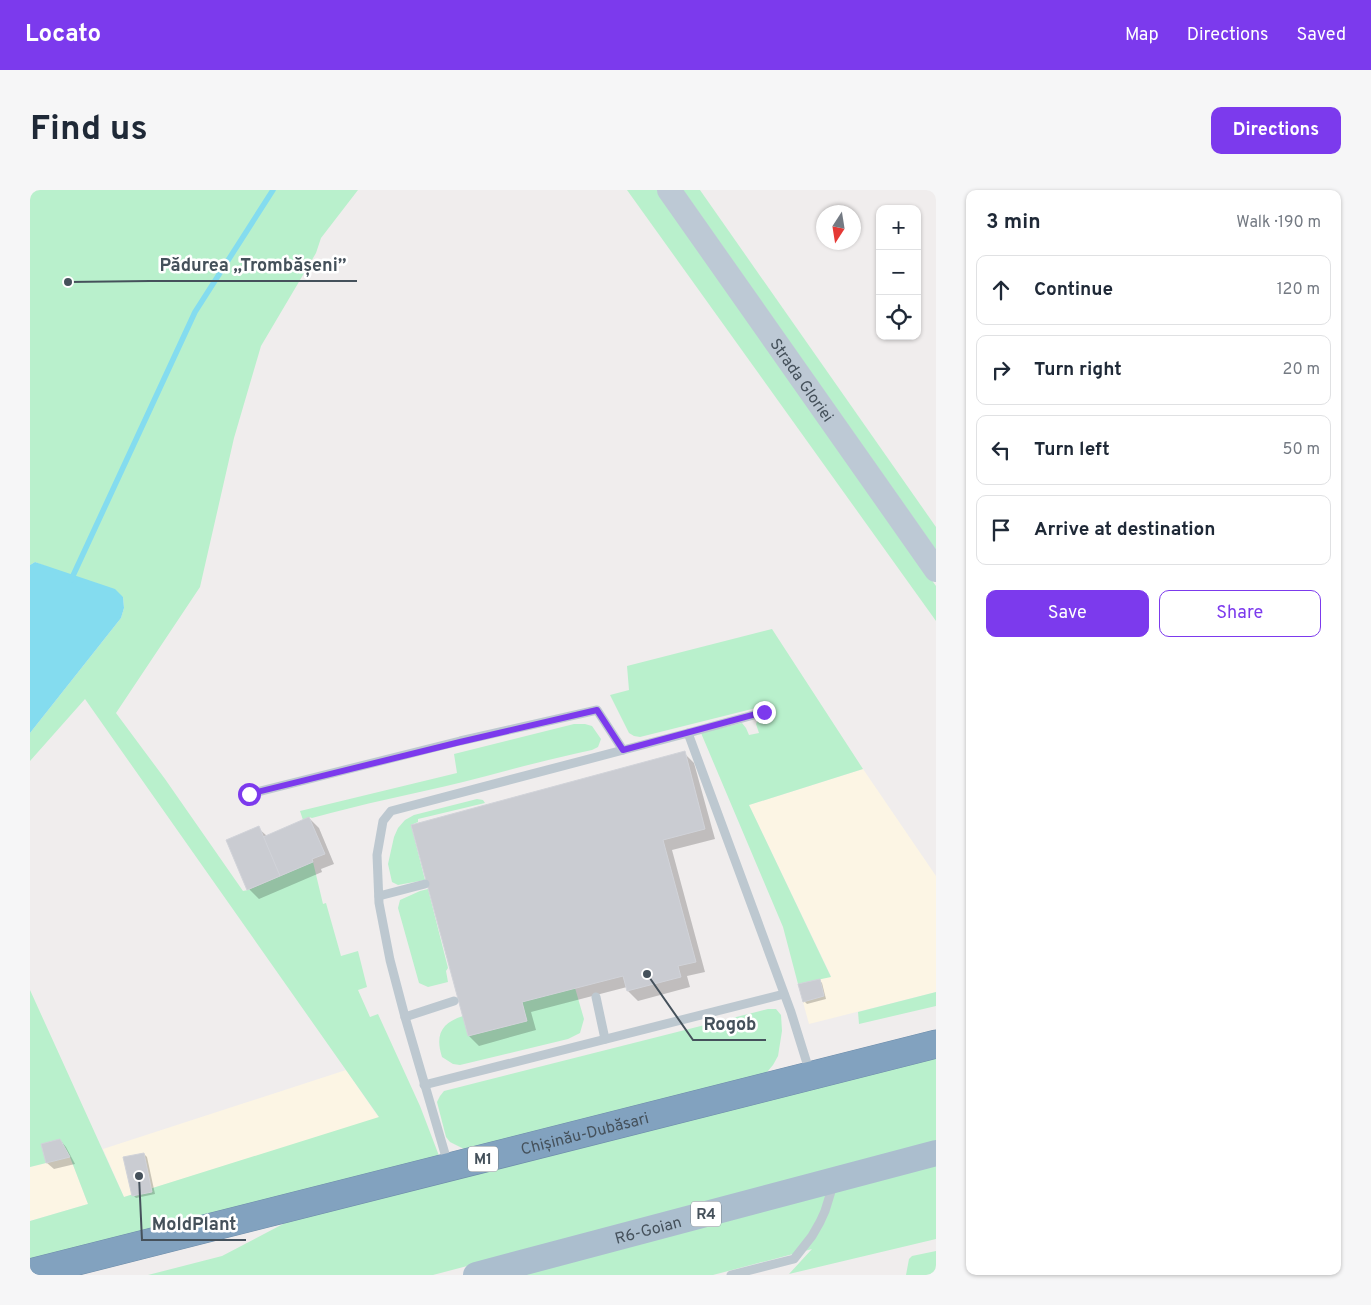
<!DOCTYPE html>
<html lang="en">
<head>
<meta charset="utf-8">
<style>
	:root { --surface:#fff; --page:#f6f6f7; --text:#1f2937; --muted:#747a83; --line:#e0e1e3; --accent:#7c3aed }
	body { margin:0; font-family:Overpass,sans-serif; background:var(--page); color:var(--text) }
	.controls { position:absolute; right:15px; top:15px; display:grid; overflow:hidden; border-radius:10px; box-shadow:0 1px 4px #0004 }
	.controls button { width:45px; height:45px; display:grid; place-items:center; padding:0; border:0; border-bottom:1px solid var(--line); background:var(--surface); color:var(--text); font:25px sans-serif }
	.compass { position:absolute; left:786px; top:15px; width:45px; height:45px; border-radius:50%; background:var(--surface); box-shadow:0 1px 4px #0004; rotate:192deg }
	.stop { position:absolute; width:15px; height:15px; margin:-11px; border:4px solid #7c3aed; border-radius:50%; background:#fff }
	.stop.end { background:#7c3aed; border-color:#fff; box-shadow:0 1px 5px #0008 }
	.list { margin:0; padding:0; list-style:none }
	h2 { display:flex; justify-content:space-between; align-items:center; height:65px; margin:0; padding:0 20px; font-size:21px }
	h2 small { font-size:16px; font-weight:400; color:var(--muted) }
	.list li { display:grid; grid-template-columns:32px 1fr auto; gap:15px; align-items:center; box-sizing:border-box; height:70px; margin:0 10px 10px; padding:0 10px; border:1px solid var(--line); border-radius:10px }
	.list b { display:block; font-size:19px; white-space:nowrap }
	.list em { font-size:16px; font-style:normal; color:var(--muted) }
	.actions { display:flex; gap:10px; padding:15px 20px }
	.actions a { flex:1; padding:11px 0; border:1px solid var(--accent); border-radius:10px; text-align:center; font-size:18px; color:var(--accent) }
	.actions .main { background:var(--accent); color:#fff }
	.icon { flex:none; width:28px; height:28px; fill:none; stroke:currentColor; stroke-width:2; stroke-linecap:round; stroke-linejoin:round }
	.map { position:relative; flex:none; width:906px; height:1085px; overflow:hidden; border-radius:10px }
	header { display:flex; align-items:center; gap:30px; box-sizing:border-box; height:70px; padding:0 25px; background:var(--accent); color:#fff }
	header strong { font-size:24px }
	nav { display:flex; gap:28px; margin-inline-start:auto; font-size:18px }
	.intro { display:flex; align-items:center; justify-content:space-between; box-sizing:border-box; height:120px; padding:0 30px }
	h1 { margin:0; font-size:35px }
	.button { padding:12px 22px; border-radius:10px; background:var(--accent); color:#fff; font-size:18px; font-weight:700 }
	main { display:flex; gap:30px; padding:0 30px }
	aside { flex:1; background:var(--surface); border-radius:10px; box-shadow:0 1px 4px #0004 }
	.map>svg:first-child { display:block }
	.commercial { fill:#fcf5e4 }
	.green { fill:#b9f0cc }
	.water { fill:#84dcef }
	.shadow { fill:#0003 }
	.lines { fill:none; stroke-linecap:round; stroke-linejoin:round }
	.stream { stroke:#84dcef; stroke-width:5.5 }
	.building { fill:#caccd2; stroke:#d1d3d9 }
	.highway-casing { stroke:#6e8daa; stroke-width:29 }
	.lane { stroke:#bdc8d0; stroke-width:9 }
	.secondary { stroke:#bdc9d5; stroke-width:24 }
	.primary { stroke:#abbece; stroke-width:26 }
	.highway { stroke:#82a2bf; stroke-width:28 }
	.route { stroke:#7c3aed; stroke-width:6 }
	.labels { text-anchor:middle; stroke-width:5; stroke-linejoin:round; paint-order:stroke }
	.shield { fill:#fff; stroke:#7d858c; stroke-width:1 }
	.shield-label { font-size:15px; font-weight:bold; fill:#45515b }
	.street-label { font-size:16px; fill:#45515b; stroke:#fff }
	.leader { fill:none; stroke:#45515b; stroke-width:2 }
	.callout-dot { fill:#45515b; stroke:#fff; stroke-width:2 }
	.callout-label { font-size:18px; text-anchor:middle; font-weight:bold; fill:#45515b; stroke:#fff; stroke-width:5; stroke-linejoin:round; paint-order:stroke }
</style>
</head>
<body>
<header>
<strong>Locato</strong>
<nav><a>Map</a><a>Directions</a><a>Saved</a></nav>
</header>
<div class="intro"><h1>Find us</h1><a class="button">Directions</a></div>
<main>
<div class="map">
<svg width="906" height="1085" viewBox="0 0 906 1085">
	<rect width="100%" height="100%" fill="#f0eded"/>
	<g class="commercial">
		<path d="M833,579L906,686V802L779,834L773,812L794,806L790,789L801,786L719,615Z"/>
		<path d="M316,880L349,928L94,1007L73,959Z"/>
		<path d="M40,967L58,1014L0,1031V977Z"/>
	</g>
	<g class="green">
		<path d="M0,0H328L291,48L286,63L231,156L204,248L170,397L86,523L135,589L213,701L218,700L283,672L293,714L296,713L311,766L328,761L337,797L328,800L340,827L348,824L390,916L411,971L0,1073V1031L58,1014L40,967L0,977V800L94,1007L349,927L55,509L0,571V543L91,428L94,418L93,407L5,372L0,375Z"/>
		<path d="M597,0H627L906,396V431Z"/>
		<path d="M653,0H670L906,337V360Z"/>
		<path d="M742,439L833,579L719,615L801,787L768,794L753,737L671,543L712,533L716,538L719,545L729,543L726,534L728,529L741,526L738,515L610,547L604,546L599,543L580,505L599,500L597,476Z"/>
		<path d="M544,534H555L562,536L571,549L568,557L562,560C519,569 476,581 433,592C383,604 332,614 282,628L279,627L273,630L270,621L427,583L424,564Z"/>
		<path d="M447,609L453,610L455,613L388,629V632L381,635L395,690L368,695L362,692L358,674L364,647L368,638L375,630L384,625Z"/>
		<path d="M398,699L418,778L416,781L418,792L398,797L389,793L368,718L370,710L390,701Z"/>
		<path d="M545,798L554,829L550,843L538,849L430,875L423,874L412,867C405,845 411,833 433,826L439,846L497,831L492,812Z"/>
		<path d="M906,802V816L829,834L828,822Z"/>
		<path d="M738,819H746L751,825L752,841L748,866L743,875L732,888L440,962L420,952L416,947L407,912L410,906L414,901Z"/>
		<path d="M906,865V953L403,1085H118L192,1066L272,1024Z"/>
		<path d="M906,975V1049L759,1084L782,1059L683,1085H484Z"/>
		<path d="M906,1061V1085H876L879,1069L882,1066Z"/>
	</g>
	<path class="water" d="M5,372L85,399L93,407L94,418L91,428L0,543V375Z"/>
	<g class="shadow">
		<path d="M654,563L664,573L685,649L642,660L675,782L657,786L660,797L608,811L598,801L597,797L501,822L506,840L449,856L439,846L383,636Z"/>
		<path d="M279,628L289,638L304,674L291,679L292,682L229,709L219,699L198,650L228,638L237,646Z"/>
		<path d="M789,790L792,793L796,809L777,814L774,811Z"/>
		<path d="M30,950L36,957L45,974L24,979L17,973L13,955Z"/>
		<path d="M114,964L117,967L125,1004L106,1008L103,1005Z"/>
	</g>
	<g class="lines">
		<path class="stream" d="M41,390L165,122L243,0"/>
	</g>
	<g class="building">
		<path d="M655,561L675,639L633,650L666,772L648,776L651,787L597,801L593,786L492,812L497,831L438,846L381,635Z"/>
		<path d="M279,627L295,664L282,669L283,672L250,686L233,647Z"/>
		<path d="M229,636L250,686L217,700L196,650Z"/>
		<path d="M790,789L794,806L773,812L768,794Z"/>
		<path d="M30,949L40,967L16,973L11,954Z"/>
		<path d="M114,963L122,1002L102,1006L93,967Z"/>
	</g>
	<g class="lines">
		<defs>
			<g id="highway">
				<path id="s3" d="M0,1083L906,854"/>
			</g>
		</defs>
		<use href="#highway" class="highway-casing"/>
		<g class="lane">
			<path d="M658,543L734,522"/>
			<path d="M219,604L430,551L567,520L593,560"/>
			<path d="M349,706L395,694"/>
			<path d="M566,807L575,849"/>
			<path d="M375,827L424,811"/>
			<path d="M394,895L754,804"/>
			<path d="M418,974L375,827L360,770L349,713L347,665L353,631L361,621L658,543L761,822L780,883"/>
			<path d="M701,1085L764,1069L782,1046L790,1032L795,1021L803,995"/>
		</g>
		<path class="secondary" id="s1" d="M639,0L906,380"/>
		<path class="primary" id="s2" d="M446,1085L906,963"/>
		<use href="#highway" class="highway"/>
	</g>
	<g class="lines">
		<path class="route" d="M219,604L430,552L567,520L593,560L734,522"/>
	</g>
	<g class="labels">
		<g class="shield">
			<rect x="438" y="956.5" width="30" height="25" rx="4"/>
			<rect x="661" y="1011.5" width="30" height="25" rx="4"/>
		</g>
		<g class="shield-label">
			<text x="453" y="974">M1</text>
			<text x="676" y="1029">R4</text>
		</g>
		<g class="street-label">
			<text dy="6" stroke="none"><textPath href="#s1" startOffset="232">Strada Gloriei</textPath></text>
			<text dy="6" stroke="none"><textPath href="#s3" startOffset="572">Chișinău-Dubăsari</textPath></text>
			<text dy="6" stroke="none"><textPath href="#s2" startOffset="178">R6-Goian</textPath></text>
		</g>
	</g>
	<path class="leader" d="M38 92L120 91H327M617 784L663 850H736M109 986L112 1050H216"/>
	<g class="callout-dot">
		<circle cx="38" cy="92" r="5"/>
		<circle cx="617" cy="784" r="5"/>
		<circle cx="109" cy="986" r="5"/>
	</g>
	<g class="callout-label">
		<text x="223" y="81">Pădurea „Trombășeni”</text>
		<text x="700" y="840">Rogob</text>
		<text x="164" y="1040">MoldPlant</text>
	</g>
</svg>
<div class="controls">
<button>+</button>
<button>−</button>
<button><svg class="icon" aria-label="locate" viewBox="0 0 24 24"><circle cx="12" cy="12" r="6"/><path d="M12 2v4M12 18v4M2 12h4M18 12h4"/></svg></button>
</div>
<svg class="compass" viewBox="-18 -18 36 36"><path d="M0-13l5 13h-10z" fill="#e53935"/><path d="M0 13l5-13h-10z" fill="#747a83"/></svg>
<div class="stop" style="left:219px;top:604px"></div>
<div class="stop end" style="left:734px;top:522px"></div>
</div>
<aside>
<h2>3 min<small>Walk · 190 m</small></h2>
<ul class="list">
<li><svg class="icon" aria-label="ahead" viewBox="0 0 24 24"><path d="M12 20V5M6 11l6-6 6 6"/></svg><div><b>Continue</b></div><em>120 m</em></li>
<li><svg class="icon" aria-label="right" viewBox="0 0 24 24"><path d="M7 20v-9h11M14 6l5 5-5 5"/></svg><div><b>Turn right</b></div><em>20 m</em></li>
<li><svg class="icon" aria-label="left" viewBox="0 0 24 24"><path d="M17 20v-9H6M10 6l-5 5 5 5"/></svg><div><b>Turn left</b></div><em>50 m</em></li>
<li><svg class="icon" aria-label="arrive" viewBox="0 0 24 24"><path d="M6 21V4h12l-3 4 3 4H6"/></svg><div><b>Arrive at destination</b></div></li>
</ul>
<div class="actions"><a class="main">Save</a><a>Share</a></div>
</aside>
</main>
</body>
</html>
